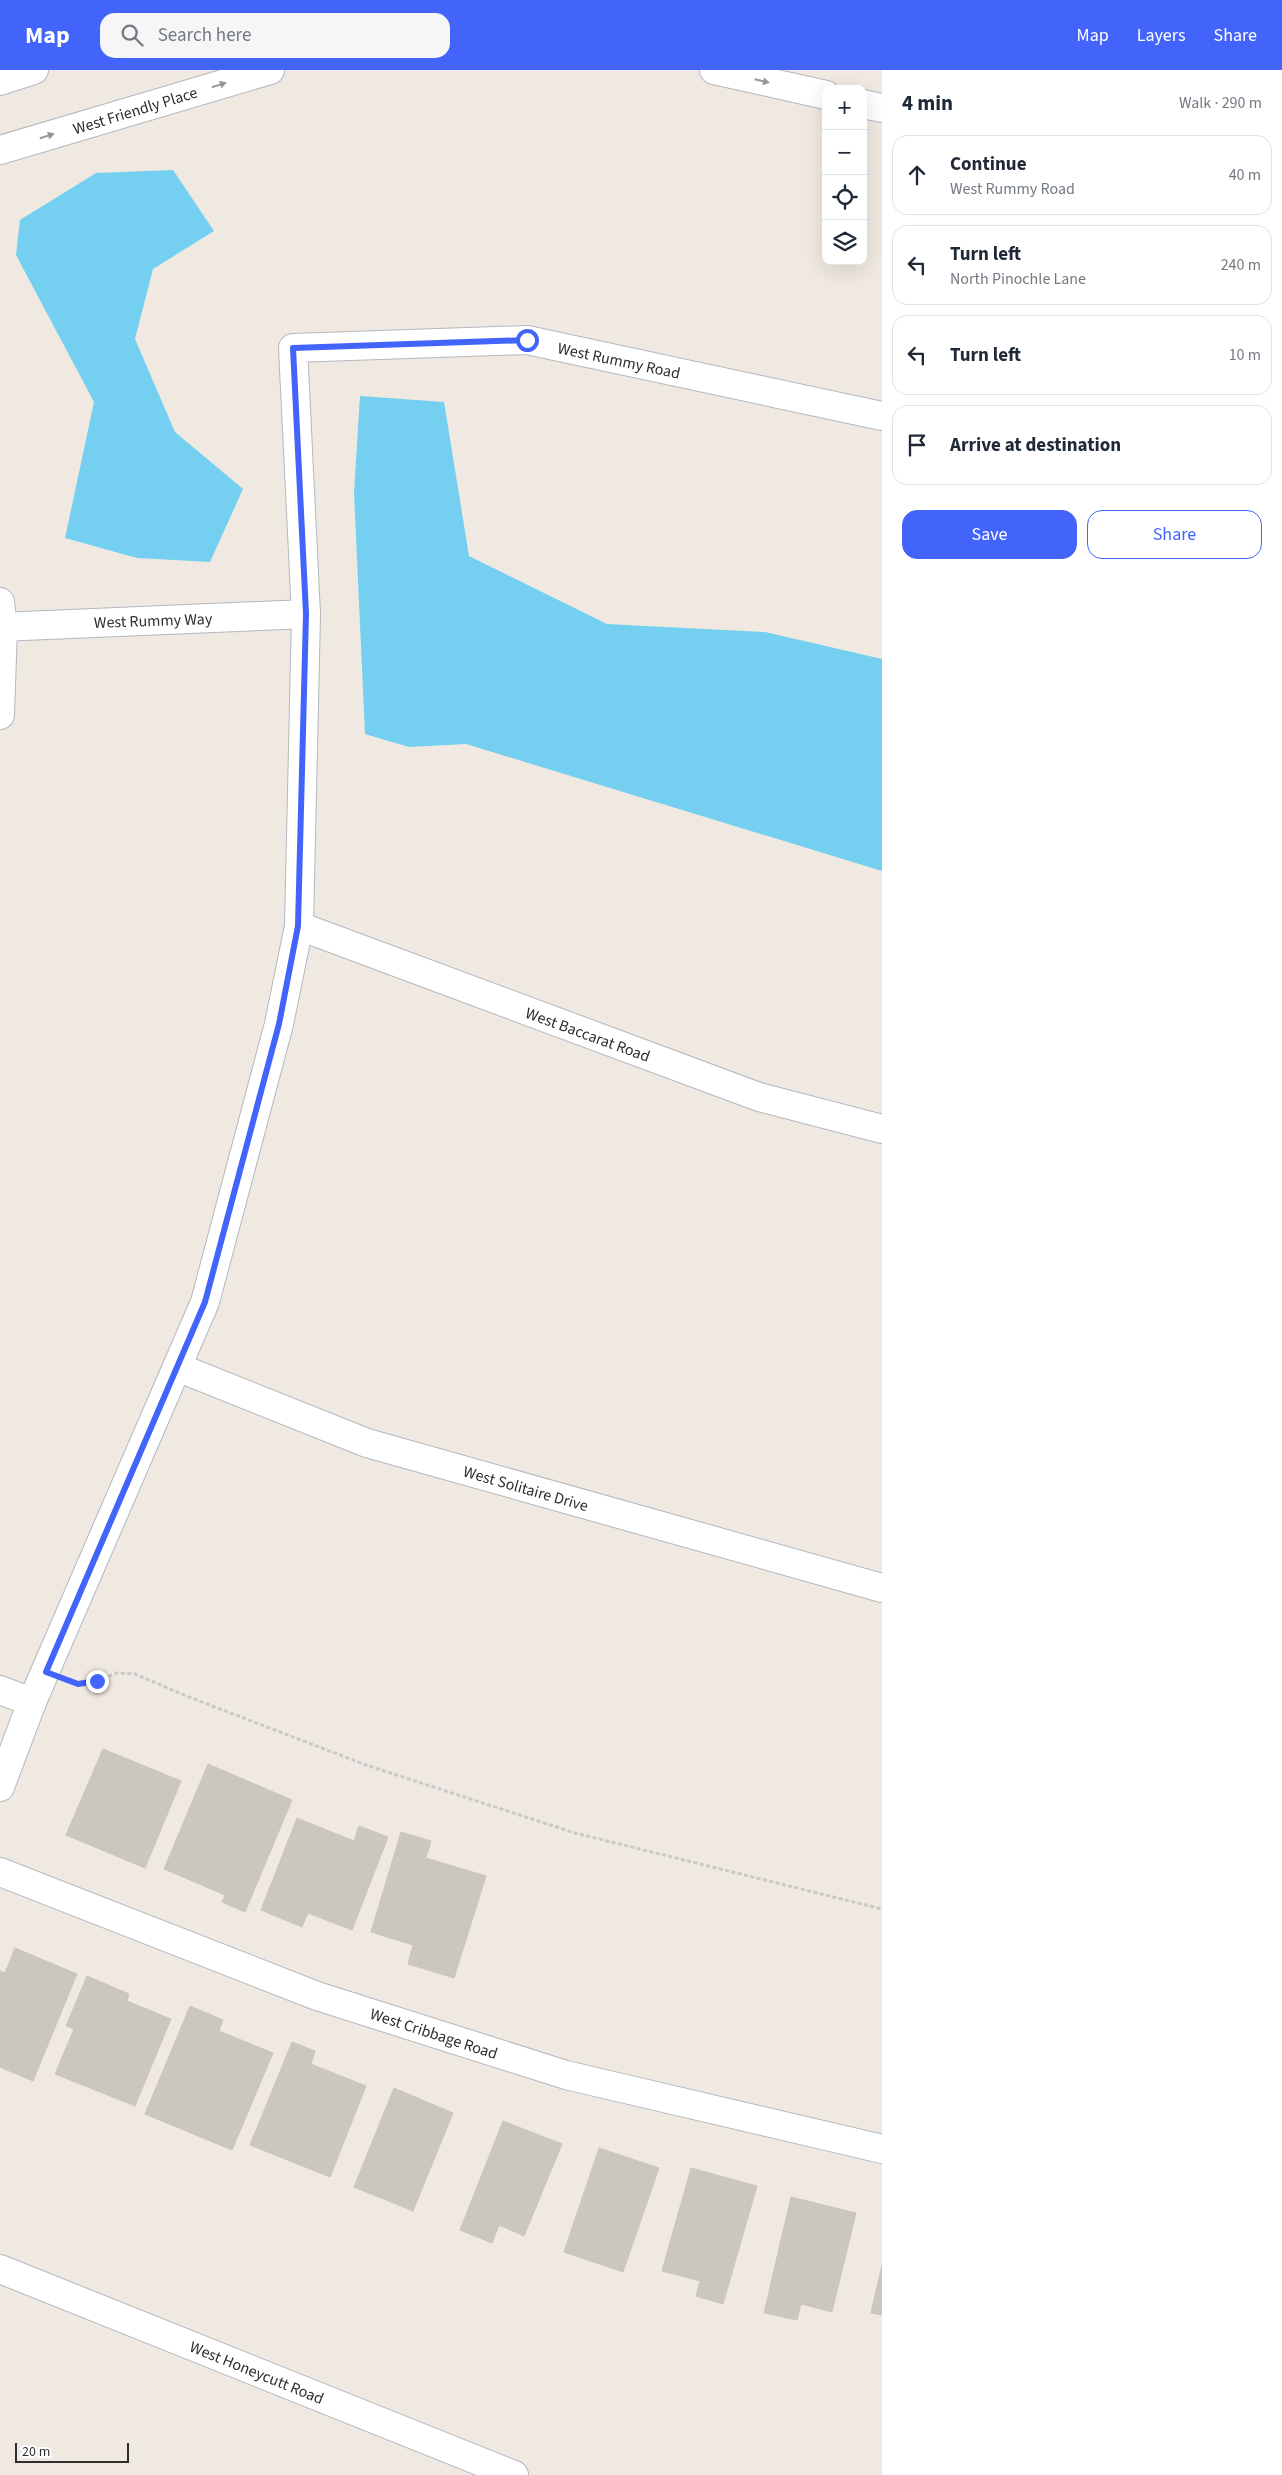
<!DOCTYPE html>
<html lang="en">
<head>
<meta charset="utf-8">
<style>
	:root { --surface:#fff; --page:#f6f6f7; --text:#1f2937; --muted:#747a83; --line:#e0e1e3; --accent:#4264fb }
	body { margin:0; font-family:"Source Sans 3",sans-serif; background:var(--page); color:var(--text) }
	.controls { position:absolute; right:15px; top:15px; display:grid; overflow:hidden; border-radius:10px; box-shadow:0 5px 20px #0002 }
	.controls button { width:45px; height:45px; display:grid; place-items:center; padding:0; border:0; border-bottom:1px solid var(--line); background:var(--surface); color:var(--text); font:25px sans-serif }
	.scale { position:absolute; left:15px; bottom:12px; width:114px; box-sizing:border-box; padding-left:5px; border:2px solid #2e2e2e; border-top:0; font-size:14px; line-height:18px; white-space:nowrap; color:#2e2e2e; -webkit-text-stroke:4px #fff; paint-order:stroke }
	.stop { position:absolute; width:15px; height:15px; margin:-11px; border:4px solid #4264fb; border-radius:50%; background:#fff }
	.stop.end { background:#4264fb; border-color:#fff; box-shadow:0 1px 5px #0008 }
	.list { margin:0; padding:0; list-style:none }
	h2 { display:flex; justify-content:space-between; align-items:center; height:65px; margin:0; padding:0 20px; font-size:21px }
	h2 small { font-size:16px; font-weight:400; color:var(--muted) }
	.list li { display:grid; grid-template-columns:32px 1fr auto; gap:15px; align-items:center; box-sizing:border-box; height:80px; margin:0 10px 10px; padding:0 10px; border:1px solid var(--line); border-radius:15px }
	.list b { display:block; font-size:19px; white-space:nowrap }
	.list p { margin:0; font-size:16px; white-space:nowrap; color:var(--muted) }
	.list em { font-size:16px; font-style:normal; color:var(--muted) }
	.actions { display:flex; gap:10px; padding:15px 20px }
	.actions a { flex:1; padding:11px 0; border:1px solid var(--accent); border-radius:15px; text-align:center; font-size:18px; color:var(--accent) }
	.actions .main { background:var(--accent); color:#fff }
	.icon { flex:none; width:28px; height:28px; fill:none; stroke:currentColor; stroke-width:2; stroke-linecap:round; stroke-linejoin:round }
	.map { position:relative; flex:none; width:882px; height:2405px; overflow:hidden }
	header { display:flex; align-items:center; gap:30px; box-sizing:border-box; height:70px; padding:0 25px; background:var(--accent); color:#fff }
	header strong { font-size:24px }
	nav { display:flex; gap:28px; margin-inline-start:auto; font-size:18px }
	.search { width:350px; height:45px; background:var(--page); display:flex; align-items:center; gap:12px; box-sizing:border-box; padding:0 18px; border-radius:15px; color:var(--muted); font-size:19px }
	main { display:flex }
	aside { flex:1; background:var(--surface) }
	.map>svg:first-child { display:block }
	.water { fill:#75cff0 }
	.building { fill:#cbc7bf; stroke:#cbc5ba }
	.lines { fill:none; stroke-linecap:round; stroke-linejoin:round }
	.minor-casing { stroke:#b4b7c1; stroke-width:30 }
	.path { stroke:#c9c9c9; stroke-width:3; stroke-dasharray:4 2.5; stroke-linecap:butt }
	.minor { stroke:#fff; stroke-width:28 }
	.oneway { fill:#969696 }
	.route { stroke:#4264fb; stroke-width:6 }
	.labels { text-anchor:middle; stroke-width:4; stroke-linejoin:round; paint-order:stroke }
	.street-label { font-size:16px; fill:#2e2e2e; stroke:#fff }
</style>
</head>
<body>
<header>
<strong>Map</strong>
<div class="search"><svg class="icon" aria-label="search" viewBox="0 0 24 24"><circle cx="10" cy="10" r="6"/><path d="M15 15l6 6"/></svg>Search here</div>
<nav><a>Map</a><a>Layers</a><a>Share</a></nav>
</header>
<main>
<div class="map">
<svg width="882" height="2405" viewBox="0 0 882 2405">
	<rect width="100%" height="100%" fill="#efe9e1"/>
	<g class="water">
		<path d="M173,100L214,161L153,199L135,269L175,362L243,419L210,492L137,488L65,468L94,332L16,185L20,150L96,103Z"/>
		<path d="M360,326L444,332L469,486L607,554L765,562L882,589V801L466,674L409,677L365,664L354,423Z"/>
	</g>
	<g class="building">
		<path d="M103,1679L181,1711L145,1798L66,1765Z"/>
		<path d="M208,1694L292,1730L245,1842L222,1832L225,1825L164,1799Z"/>
		<path d="M297,1748L354,1771L359,1756L388,1767L352,1860L308,1843L302,1857L261,1840Z"/>
		<path d="M401,1762L431,1771L426,1788L486,1806L454,1908L408,1894L413,1875L371,1862Z"/>
		<path d="M15,1878L77,1904L33,2011L0,1997V1901L5,1903Z"/>
		<path d="M87,1906L129,1924L127,1931L171,1949L135,2036L55,2004L74,1959L66,1956Z"/>
		<path d="M190,1936L223,1950L219,1961L273,1983L232,2080L145,2044Z"/>
		<path d="M292,1972L315,1981L311,1994L366,2016L330,2107L250,2075Z"/>
		<path d="M394,2018L453,2043L413,2141L354,2117Z"/>
		<path d="M503,2051L562,2074L524,2166L499,2155L492,2173L460,2160Z"/>
		<path d="M599,2078L659,2098L623,2202L564,2182Z"/>
		<path d="M691,2098L757,2116L723,2234L696,2226L700,2211L662,2201Z"/>
		<path d="M791,2127L856,2143L832,2242L801,2234L797,2250L764,2243Z"/>
		<path d="M882,2195V2245L871,2243Z"/>
	</g>
	<g class="lines">
		<defs>
			<g id="minor">
				<path d="M714,0L826,25"/>
				<path d="M0,11L34,0"/>
				<path d="M863,34L882,38"/>
				<path d="M0,80L270,0"/>
				<path d="M0,532L3,557L0,645"/>
				<path d="M0,557L306,544"/>
				<path d="M299,856L759,1027L882,1059"/>
				<path d="M177,1297L367,1373L882,1518"/>
				<path d="M0,1620L32,1632"/>
				<path d="M0,1717L32,1632L205,1232L279,954L299,856L306,544L293,278L527,270L882,346"/>
				<path d="M0,1802L317,1926L566,2005L882,2079"/>
				<path d="M0,2199L514,2405"/>
			</g>
		</defs>
		<use href="#minor" class="minor-casing"/>
		<path class="path" d="M77,1614L97,1611L117,1603L135,1604L189,1627L366,1695L575,1763L882,1839"/>
		<use href="#minor" class="minor"/>
	</g>
	<defs><path id="oneway-solid" d="M-6-.8H1V-3.2L6.5 0L1 3.2V.8H-6Z" transform="scale(1.25)"/></defs>
	<g class="oneway">
		<use href="#oneway-solid" transform="translate(762 11) rotate(13)"/>
		<use href="#oneway-solid" transform="translate(219 15) rotate(-17)"/>
		<use href="#oneway-solid" transform="translate(47 66) rotate(-17)"/>
	</g>
	<g class="lines">
		<path class="route" d="M97,1611L78,1614L46,1602L205,1232L279,954L298,856L306,544L293,278L527,270"/>
	</g>
	<g class="labels">
		<g class="street-label">
			<text transform="translate(135 40) rotate(-17)" y="6">West Friendly Place</text>
			<text transform="translate(619 290) rotate(12)" y="6">West Rummy Road</text>
			<text transform="translate(153 550) rotate(-2)" y="6">West Rummy Way</text>
			<text transform="translate(588 964) rotate(20)" y="6">West Baccarat Road</text>
			<text transform="translate(526 1418) rotate(16)" y="6">West Solitaire Drive</text>
			<text transform="translate(434 1963) rotate(18)" y="6">West Cribbage Road</text>
			<text transform="translate(257 2302) rotate(22)" y="6">West Honeycutt Road</text>
		</g>
	</g>
</svg>
<div class="controls">
<button>+</button>
<button>−</button>
<button><svg class="icon" aria-label="locate" viewBox="0 0 24 24"><circle cx="12" cy="12" r="6"/><path d="M12 2v4M12 18v4M2 12h4M18 12h4"/></svg></button>
<button><svg class="icon" aria-label="layers" viewBox="0 0 24 24"><path d="M12 4l9 5-9 5-9-5zM3 14l9 5 9-5"/></svg></button>
</div>
<div class="scale">20 m</div>
<div class="stop" style="left:527px;top:270px"></div>
<div class="stop end" style="left:97px;top:1611px"></div>
</div>
<aside>
<h2>4 min<small>Walk · 290 m</small></h2>
<ul class="list">
<li><svg class="icon" aria-label="ahead" viewBox="0 0 24 24"><path d="M12 20V5M6 11l6-6 6 6"/></svg><div><b>Continue</b><p>West Rummy Road</p></div><em>40 m</em></li>
<li><svg class="icon" aria-label="left" viewBox="0 0 24 24"><path d="M17 20v-9H6M10 6l-5 5 5 5"/></svg><div><b>Turn left</b><p>North Pinochle Lane</p></div><em>240 m</em></li>
<li><svg class="icon" aria-label="left" viewBox="0 0 24 24"><path d="M17 20v-9H6M10 6l-5 5 5 5"/></svg><div><b>Turn left</b></div><em>10 m</em></li>
<li><svg class="icon" aria-label="arrive" viewBox="0 0 24 24"><path d="M6 21V4h12l-3 4 3 4H6"/></svg><div><b>Arrive at destination</b></div></li>
</ul>
<div class="actions"><a class="main">Save</a><a>Share</a></div>
</aside>
</main>
</body>
</html>
